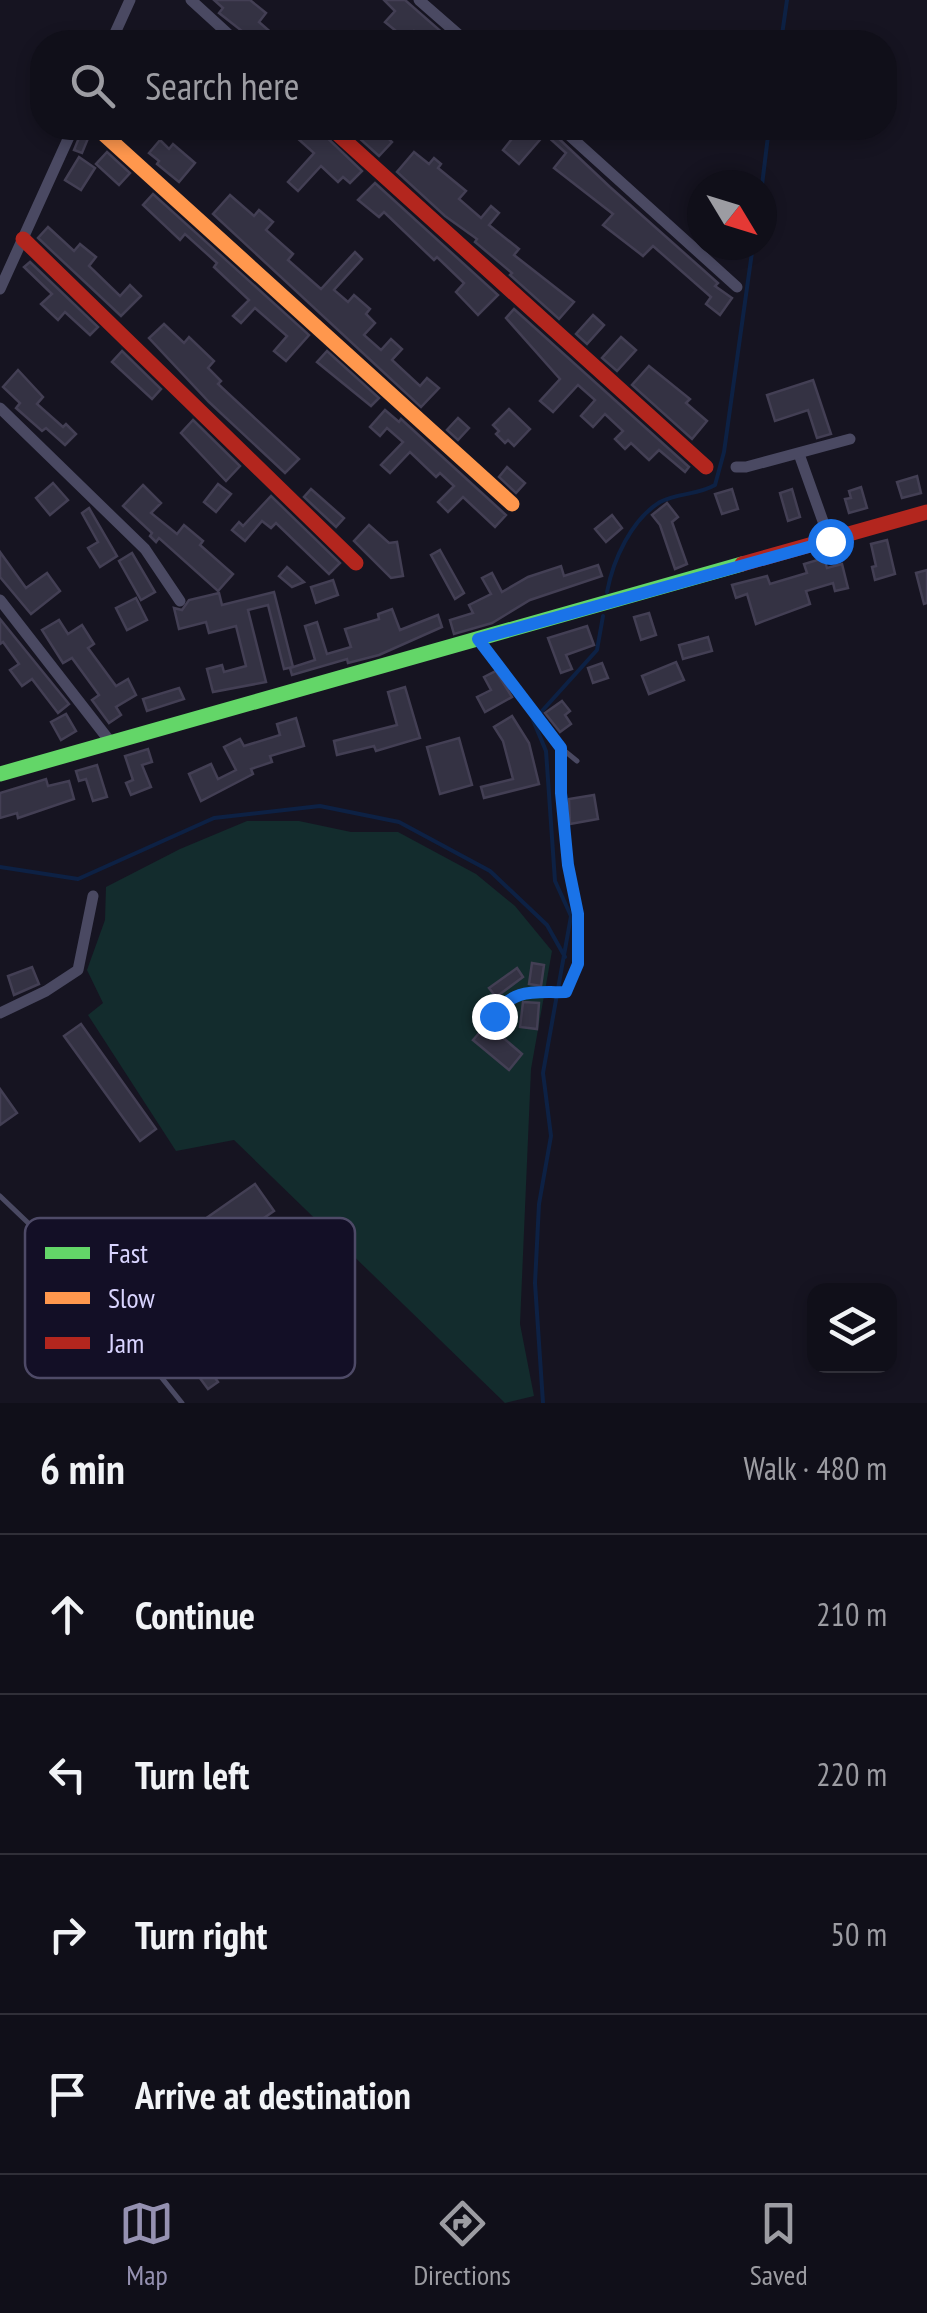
<!DOCTYPE html>
<html lang="en">
<head>
<meta charset="utf-8">
<style>
	:root { --surface:#100f19; --page:#191822; --text:#f1f3f6; --muted:#9c9ca2; --line:#302f38; --accent:#9591b1 }
	body { margin:0; font-family:"PT Sans Narrow",sans-serif; background:var(--page); color:var(--text) }
	.controls { position:absolute; right:30px; bottom:30px; display:grid; overflow:hidden; border-radius:20px; box-shadow:0 5px 15px #0003 }
	.controls button { width:90px; height:90px; display:grid; place-items:center; padding:0; border:0; border-bottom:2px solid var(--line); background:var(--surface); color:var(--text); font:50px sans-serif }
	.compass { position:absolute; left:687px; top:170px; width:90px; height:90px; border-radius:50%; background:var(--surface); box-shadow:0 5px 15px #0003; rotate:128deg }
	.stop { position:absolute; width:30px; height:30px; margin:-22px; border:8px solid #1a73e8; border-radius:50%; background:#fff }
	.stop.end { background:#1a73e8; border-color:#fff; box-shadow:0 2px 10px #0008 }
	.list { margin:0; padding:0; list-style:none }
	h2 { display:flex; justify-content:space-between; align-items:center; height:130px; margin:0; padding:0 40px; font-size:42px }
	h2 small { font-size:32px; font-weight:400; color:var(--muted) }
	.list li { display:grid; grid-template-columns:65px 1fr auto; gap:30px; align-items:center; box-sizing:border-box; height:160px; padding:0 40px; border-top:2px solid var(--line) }
	.list b { display:block; font-size:38px; white-space:nowrap }
	.list em { font-size:32px; font-style:normal; color:var(--muted) }
	.icon { flex:none; width:55px; height:55px; fill:none; stroke:currentColor; stroke-width:2; stroke-linecap:round; stroke-linejoin:round }
	.map { position:relative; flex:none; width:927px; height:1403px; overflow:hidden }
	.search { position:absolute; background:var(--surface); box-shadow:0 5px 15px #0003; left:30px; right:30px; top:30px; height:110px; display:flex; align-items:center; gap:25px; box-sizing:border-box; padding:0 35px; border-radius:40px; color:var(--muted); font-size:38px }
	.sheet { height:770px; background:var(--surface) }
	nav { display:flex; justify-content:space-around; align-items:center; box-sizing:border-box; height:140px; border-top:2px solid var(--line); background:var(--surface); font-size:28px; color:var(--muted) }
	nav a { display:grid; justify-items:center; gap:5px }
	nav .on { color:var(--accent) }
	.map>svg:first-child { display:block }
	.green { fill:#132c2d }
	.lines { fill:none; stroke-linecap:round; stroke-linejoin:round }
	.stream { stroke:#0d2144; stroke-width:4 }
	.building { fill:#343243; stroke:#433f54; stroke-width:2.5 }
	.lane { stroke:#4a4962; stroke-width:5 }
	.street { stroke:#4a4962; stroke-width:11 }
	.fast { stroke:#63d668; stroke-width:15 }
	.slow { stroke:#ff974d; stroke-width:15 }
	.jam { stroke:#b3261e; stroke-width:15 }
	.route { stroke:#1a73e8; stroke-width:12 }
	.key { fill:#130f26; stroke:#4e4a67; stroke-width:2.5 }
	.key-label { font-size:28px; fill:#d9d4ff }
</style>
</head>
<body>
<div class="map">
<svg width="927" height="1403" viewBox="0 0 927 1403">
	<rect width="100%" height="100%" fill="#161421"/>
	<path class="green" d="M247,821H299L351,832H398L476,874L515,906L552,951L531,1069L520,1324L534,1396L505,1403L234,1140L176,1151L88,1015L103,1003L87,970L105,920L106,887L180,849Z"/>
	<g class="lines">
		<g class="stream">
			<path d="M781,42L787,0"/>
			<path d="M762,185L769,128"/>
			<path d="M607,592C613,560 631,520 660,502C677,493 698,495 715,485L724,452L753,245"/>
			<path d="M542,711L597,650L603,616"/>
			<path d="M533,720L546,751L555,881L571,916L543,1073L551,1136L539,1204L535,1283L543,1403"/>
			<path d="M0,867L78,879L214,818L320,806L399,822L490,871L547,925L565,957"/>
		</g>
	</g>
	<g class="building">
		<path d="M214,0H250L266,13L259,22L282,42H256L219,13L223,8Z"/>
		<path d="M384,0H405L453,42H428L414,31L406,39L385,22L395,11Z"/>
		<path d="M83,128L89,136L82,153L74,150Z"/>
		<path d="M286,128H317L362,171L350,183L343,177L338,182L321,166L298,191L288,182L314,153Z"/>
		<path d="M348,128H392L385,135L392,142L379,156Z"/>
		<path d="M506,128H552L555,135L610,187L718,283L715,286L732,298L720,315L706,304L711,297L653,246L643,256L603,225L613,214L554,168L566,153L545,134L519,164L503,150L515,135Z"/>
		<path d="M160,140L169,149L173,144L195,163L179,182L157,164L159,161L149,153Z"/>
		<path d="M107,152L130,173L119,185L96,164Z"/>
		<path d="M414,152L429,164L434,158L441,164L438,168L466,191L459,199L481,218L491,206L499,213L489,225L519,249L514,255L574,302L559,319L510,275L512,273L475,242L477,239L445,216L397,172Z"/>
		<path d="M79,157L95,168L81,190L65,180Z"/>
		<path d="M375,183L498,295L478,315L456,292L464,283L437,257L434,260L384,212L379,217L358,200Z"/>
		<path d="M153,194L309,335L286,361L274,351L287,336L255,308L241,323L233,316L249,300L214,267L217,263L185,234L180,240L143,205Z"/>
		<path d="M230,195L254,216L259,210L273,222L266,230L293,254L288,260L321,289L355,252L362,259L334,290L348,302L354,295L370,309L366,314L375,323L364,335L381,350L391,339L402,349L392,360L420,386L427,378L439,388L421,407L213,214Z"/>
		<path d="M48,227L74,251L80,244L96,257L89,266L120,296L130,285L141,296L121,316L38,238Z"/>
		<path d="M30,262L98,327L90,335L65,312L58,320L41,304L52,294L24,267Z"/>
		<path d="M514,309L689,467L685,472L659,450L649,460L631,443L625,449L615,439L623,431L605,414L593,427L581,416L595,400L578,385L553,412L540,401L560,379L506,318Z"/>
		<path d="M593,315L604,325L587,344L576,334Z"/>
		<path d="M164,324L184,343L189,337L214,361L208,368L221,381L218,384L299,459L285,473L209,402L149,338Z"/>
		<path d="M621,337L636,350L617,371L602,358Z"/>
		<path d="M122,351L161,389L152,399L112,362Z"/>
		<path d="M327,351L379,398L371,406L317,362Z"/>
		<path d="M649,366L690,399L686,403L707,421L692,439L632,385Z"/>
		<path d="M18,370L43,397L37,404L63,427L66,424L76,434L65,445L46,428L42,431L16,408L20,403L3,387Z"/>
		<path d="M813,380L831,434L817,438L808,410L775,421L767,395Z"/>
		<path d="M509,409L530,429L514,446L508,440L505,443L496,434L499,431L493,425Z"/>
		<path d="M385,410L399,422L401,419L506,515L495,527L463,497L448,512L438,502L454,486L440,473L436,477L410,452L390,473L381,465L403,442L387,428L380,436L370,427Z"/>
		<path d="M458,418L469,428L458,440L447,430Z"/>
		<path d="M193,420L240,466L226,481L181,433Z"/>
		<path d="M507,467L525,483L516,493L499,477Z"/>
		<path d="M917,476L921,493L902,498L897,482Z"/>
		<path d="M53,483L68,500L50,515L36,498Z"/>
		<path d="M218,484L231,494L216,512L204,502Z"/>
		<path d="M143,485L161,503L151,513L177,534L184,525L203,541L200,545L233,574L218,591L159,538L156,542L150,536L152,533L123,506Z"/>
		<path d="M861,487L867,508L849,513L845,499L851,498L849,491Z"/>
		<path d="M311,489L344,518L336,527L304,497Z"/>
		<path d="M732,489L738,509L722,514L715,494Z"/>
		<path d="M792,489L800,517L788,521L780,493Z"/>
		<path d="M271,496L340,563L329,574L276,523L271,528L262,521L245,541L232,530L239,522L243,526Z"/>
		<path d="M667,503L678,517L672,522L687,564L675,569L660,525L652,515Z"/>
		<path d="M89,508L117,556L100,567L88,548L98,542L82,513Z"/>
		<path d="M612,515L622,528L606,542L595,529Z"/>
		<path d="M369,525L389,543L397,542L403,576L391,578L354,541Z"/>
		<path d="M887,540L895,574L875,580L872,567L876,566L871,544Z"/>
		<path d="M440,550L464,593L455,599L431,555Z"/>
		<path d="M0,552L26,588L47,573L60,591L31,614L0,577Z"/>
		<path d="M132,553L155,592L141,600L119,561Z"/>
		<path d="M824,558L827,568L842,564L848,588L835,591L833,583L806,591L810,604L756,624L747,594L736,598L732,585L767,576L770,584L807,573L804,564Z"/>
		<path d="M598,565L602,576L530,600L492,623L454,634L450,620L473,613L469,605L491,594L482,578L492,573L502,592L528,577L561,566L564,576Z"/>
		<path d="M287,567L304,582L292,587L279,576Z"/>
		<path d="M927,570V603L924,604L916,573Z"/>
		<path d="M333,580L338,595L316,603L311,587Z"/>
		<path d="M274,592L293,667L284,669L268,605L248,610L266,682L213,692L207,669L222,665L224,672L246,666L236,626L209,633L206,622L179,629L174,608L182,610L189,600L219,593L222,605Z"/>
		<path d="M136,598L147,620L127,630L116,608Z"/>
		<path d="M392,609L400,630L438,615L442,627L379,655L348,663L347,659L292,675L290,668L315,660L305,626L317,622L327,654L351,647L345,629L379,619L378,614Z"/>
		<path d="M649,613L656,635L641,640L634,617Z"/>
		<path d="M0,619L69,704L58,713L32,679L22,686L10,670L19,664L3,642L0,644Z"/>
		<path d="M59,620L68,634L82,625L94,644L88,648L116,686L128,679L136,695L116,707L121,715L109,723L92,700L99,695L72,658L63,663L42,630Z"/>
		<path d="M587,626L594,645L566,655L572,669L561,673L548,638Z"/>
		<path d="M708,637L712,651L683,659L679,645Z"/>
		<path d="M676,662L684,680L649,694L642,676Z"/>
		<path d="M602,663L608,678L593,683L588,668Z"/>
		<path d="M496,671L512,697L485,712L477,697L491,690L484,677Z"/>
		<path d="M405,687L420,738L376,751L374,746L337,755L334,741L397,725L388,692Z"/>
		<path d="M179,688L184,699L147,711L143,699Z"/>
		<path d="M562,701L570,711L565,715L571,724L560,732L545,713Z"/>
		<path d="M66,714L76,731L61,740L51,722Z"/>
		<path d="M512,716L529,743L539,784L484,798L481,787L513,779L503,741L494,727Z"/>
		<path d="M296,718L304,746L270,756L272,762L251,769L253,774L201,801L189,774L211,764L218,779L236,770L224,747L240,739L244,746L280,735L277,724Z"/>
		<path d="M459,738L472,785L440,794L427,747Z"/>
		<path d="M148,749L152,762L142,765L151,787L131,795L126,783L133,780L125,756Z"/>
		<path d="M97,765L107,797L93,801L86,779L79,781L76,771Z"/>
		<path d="M46,779L48,786L69,781L74,799L18,818L17,813L0,818V793Z"/>
		<path d="M594,795L598,819L570,824L569,799Z"/>
		<path d="M532,963L544,965L541,986L529,984Z"/>
		<path d="M32,967L39,984L14,995L8,976Z"/>
		<path d="M517,968L523,977L496,997L489,988Z"/>
		<path d="M523,1002L539,1003L537,1029L520,1027Z"/>
		<path d="M81,1024L156,1129L140,1141L64,1036Z"/>
		<path d="M487,1024L522,1054L509,1070L473,1040Z"/>
		<path d="M0,1089L17,1113L0,1125Z"/>
		<path d="M255,1184L274,1211L150,1297L132,1270Z"/>
		<path d="M173,1320L218,1382L208,1389L163,1328Z"/>
	</g>
	<g class="lines">
		<g class="lane">
			<path d="M481,641L561,748L577,761"/>
			<path d="M494,1016C514,987 534,993 566,992C591,954 574,906 568,864C563,825 561,787 561,748"/>
			<path d="M0,1196L68,1261L182,1403"/>
		</g>
		<g class="street">
			<path d="M191,0L237,42"/>
			<path d="M419,0L467,42"/>
			<path d="M111,42L130,0"/>
			<path d="M561,128L737,287"/>
			<path d="M0,289L73,128"/>
			<path d="M0,408L145,549L180,601"/>
			<path d="M799,454L830,541"/>
			<path d="M736,467H746L850,439"/>
			<path d="M0,600L112,744"/>
			<path d="M0,1013L46,991L78,970L93,896"/>
		</g>
		<path class="fast" d="M0,774L742,564"/>
		<path class="slow" d="M97,128L512,504"/>
		<g class="jam">
			<path d="M331,128L706,467"/>
			<path d="M23,239L356,563"/>
			<path d="M742,564L927,512"/>
		</g>
	</g>
	<g class="lines">
		<path class="route" d="M494,1016C514,987 534,993 566,992L578,964V914L568,865L561,793V748L478,639L830,541"/>
	</g>
	<rect x="25" y="1218" width="330" height="160" rx="15" class="key"/>
	<rect x="45" y="1247" width="45" height="12" fill="#63d668"/>
	<rect x="45" y="1292" width="45" height="12" fill="#ff974d"/>
	<rect x="45" y="1337" width="45" height="12" fill="#b3261e"/>
	<g class="key-label">
		<text x="108" y="1263">Fast</text>
		<text x="108" y="1308">Slow</text>
		<text x="108" y="1353">Jam</text>
	</g>
</svg>
<div class="controls">
<button><svg class="icon" aria-label="layers" viewBox="0 0 24 24"><path d="M12 4l9 5-9 5-9-5zM3 14l9 5 9-5"/></svg></button>
</div>
<svg class="compass" viewBox="-18 -18 36 36"><path d="M0-13l5 13h-10z" fill="#e53935"/><path d="M0 13l5-13h-10z" fill="#9c9ca2"/></svg>
<div class="stop" style="left:830px;top:541px"></div>
<div class="stop end" style="left:494px;top:1016px"></div>
<div class="search"><svg class="icon" aria-label="search" viewBox="0 0 24 24"><circle cx="10" cy="10" r="6"/><path d="M15 15l6 6"/></svg>Search here</div>
</div>
<section class="sheet">
<h2>6 min<small>Walk · 480 m</small></h2>
<ul class="list">
<li><svg class="icon" aria-label="ahead" viewBox="0 0 24 24"><path d="M12 20V5M6 11l6-6 6 6"/></svg><div><b>Continue</b></div><em>210 m</em></li>
<li><svg class="icon" aria-label="left" viewBox="0 0 24 24"><path d="M17 20v-9H6M10 6l-5 5 5 5"/></svg><div><b>Turn left</b></div><em>220 m</em></li>
<li><svg class="icon" aria-label="right" viewBox="0 0 24 24"><path d="M7 20v-9h11M14 6l5 5-5 5"/></svg><div><b>Turn right</b></div><em>50 m</em></li>
<li><svg class="icon" aria-label="arrive" viewBox="0 0 24 24"><path d="M6 21V4h12l-3 4 3 4H6"/></svg><div><b>Arrive at destination</b></div></li>
</ul>
</section>
<nav>
<a class="on"><svg class="icon" aria-label="map" viewBox="0 0 24 24"><path d="M3 6l6-2 6 2 6-2v14l-6 2-6-2-6 2zM9 4v14M15 6v14"/></svg>Map</a>
<a><svg class="icon" aria-label="directions" viewBox="0 0 24 24"><path d="M12 3l9 9-9 9-9-9zM9 14v-3h6M13 9l2 2-2 2"/></svg>Directions</a>
<a><svg class="icon" aria-label="saved" viewBox="0 0 24 24"><path d="M7 4h10v16l-5-4-5 4z"/></svg>Saved</a>
</nav>
</body>
</html>
